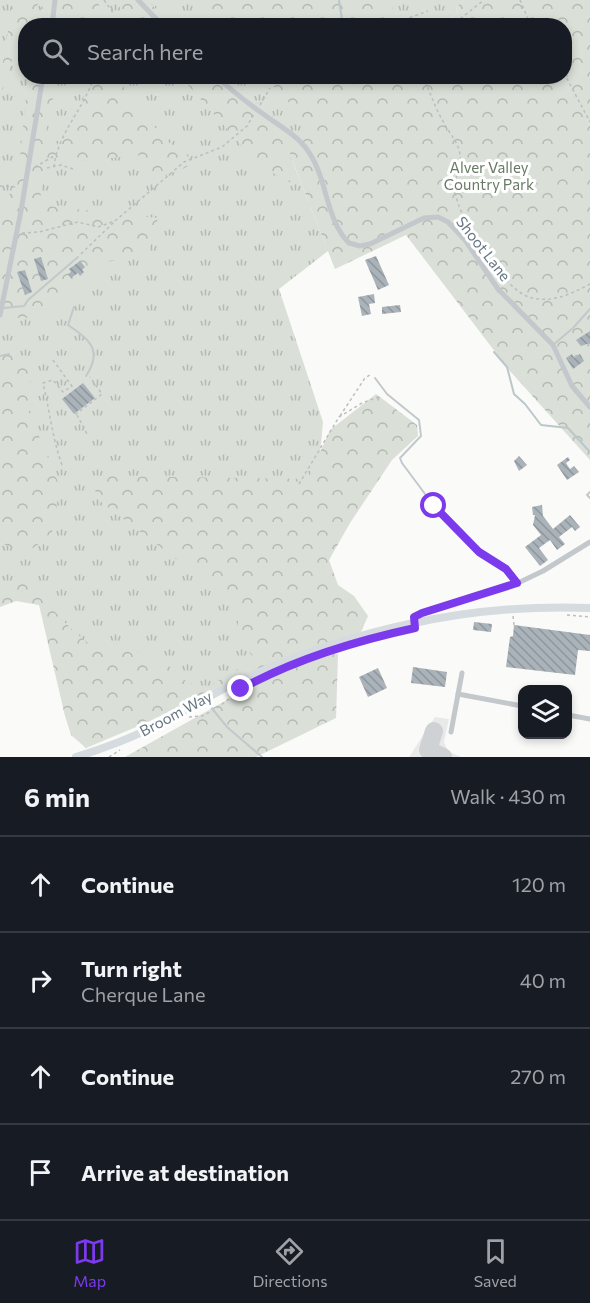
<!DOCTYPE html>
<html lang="en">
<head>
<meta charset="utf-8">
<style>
	:root { --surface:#171b24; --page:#242831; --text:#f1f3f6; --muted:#9ea1a6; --line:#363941; --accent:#7c3aed }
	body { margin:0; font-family:Commissioner,sans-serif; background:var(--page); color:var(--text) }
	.controls { position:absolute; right:18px; bottom:18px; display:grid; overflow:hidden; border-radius:12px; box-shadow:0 3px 9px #0003 }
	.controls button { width:54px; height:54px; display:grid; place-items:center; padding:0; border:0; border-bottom:2px solid var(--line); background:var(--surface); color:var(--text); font:30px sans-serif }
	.stop { position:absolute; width:18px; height:18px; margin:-14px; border:4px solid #7c3aed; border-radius:50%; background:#fff }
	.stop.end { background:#7c3aed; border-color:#fff; box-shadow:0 2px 6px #0008 }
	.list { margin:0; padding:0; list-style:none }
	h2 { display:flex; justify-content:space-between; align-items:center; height:78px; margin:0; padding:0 24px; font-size:26px }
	h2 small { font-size:20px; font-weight:400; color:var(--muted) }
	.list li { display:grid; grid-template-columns:39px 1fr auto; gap:18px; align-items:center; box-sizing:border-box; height:96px; padding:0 24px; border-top:2px solid var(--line) }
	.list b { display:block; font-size:22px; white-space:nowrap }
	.list p { margin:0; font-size:20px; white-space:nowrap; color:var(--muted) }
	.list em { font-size:20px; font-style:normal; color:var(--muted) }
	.icon { flex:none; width:33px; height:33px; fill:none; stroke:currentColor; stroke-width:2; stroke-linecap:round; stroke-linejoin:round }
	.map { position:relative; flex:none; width:590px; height:757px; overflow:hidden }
	.search { position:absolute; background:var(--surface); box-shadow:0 3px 9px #0003; left:18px; right:18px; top:18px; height:66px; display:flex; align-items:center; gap:15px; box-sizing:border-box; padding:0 21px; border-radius:24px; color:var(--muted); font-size:22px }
	.sheet { height:462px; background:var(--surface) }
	nav { display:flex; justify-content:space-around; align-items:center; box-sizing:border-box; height:84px; border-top:2px solid var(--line); background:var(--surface); font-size:16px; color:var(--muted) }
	nav a { display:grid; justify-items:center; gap:3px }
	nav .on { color:var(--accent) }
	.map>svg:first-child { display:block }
	.built { fill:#e8e9e9 }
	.grass { fill:url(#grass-tufts) }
	.forest { fill:url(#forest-crowns) }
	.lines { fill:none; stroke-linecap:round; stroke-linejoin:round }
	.stream { stroke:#bbc7cb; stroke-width:2 }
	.taxiway { stroke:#ced2d4; stroke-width:18 }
	.building { fill:url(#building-back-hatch) }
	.path { stroke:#bbbfc2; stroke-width:1.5; stroke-dasharray:3 3; stroke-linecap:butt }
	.lane { stroke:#c3c8cc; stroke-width:2 }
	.street { stroke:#c3c8cc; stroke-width:5 }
	.secondary { stroke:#d6dbdf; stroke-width:8 }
	.route { stroke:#7c3aed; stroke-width:8 }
	.labels { text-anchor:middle; stroke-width:6; stroke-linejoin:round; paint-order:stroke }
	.park-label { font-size:15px; fill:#687a64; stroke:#fff }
	.street-label { font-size:15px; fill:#657683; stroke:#fff }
</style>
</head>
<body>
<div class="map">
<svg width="590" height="757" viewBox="0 0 590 757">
	<defs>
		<pattern id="grass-tufts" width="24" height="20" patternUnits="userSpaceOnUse" patternTransform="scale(1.5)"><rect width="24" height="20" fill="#dadfd7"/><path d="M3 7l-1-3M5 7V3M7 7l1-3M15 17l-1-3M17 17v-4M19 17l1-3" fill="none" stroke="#b4b9b4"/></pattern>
		<pattern id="forest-crowns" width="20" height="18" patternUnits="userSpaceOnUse" patternTransform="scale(1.5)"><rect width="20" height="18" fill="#dadfd7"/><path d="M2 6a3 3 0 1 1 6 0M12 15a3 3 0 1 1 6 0" fill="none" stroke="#b4b9b4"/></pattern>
		<pattern id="building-back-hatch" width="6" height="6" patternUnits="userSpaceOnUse" patternTransform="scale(1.5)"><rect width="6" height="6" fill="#aab3b9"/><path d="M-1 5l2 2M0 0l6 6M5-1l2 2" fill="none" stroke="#8e969c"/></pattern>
	</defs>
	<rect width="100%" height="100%" fill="#fafaf8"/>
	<path class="built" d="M435,717L449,719L444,742L448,751L461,757H409Z"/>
	<path class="grass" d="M0,0H465L456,7L458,14L439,25L26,26V76L367,77L286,145L328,251L279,289L323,422L304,626L222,682L72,733L42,603L0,599Z"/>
	<g class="forest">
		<path d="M13,0H40L19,38L0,98V81Z"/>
		<path d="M43,0H96L106,17L105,25L37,26Z"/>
		<path d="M113,0H146L174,25H136Z"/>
		<path d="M202,0H391L395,21L376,26L218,25L204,11Z"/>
		<path d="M465,0H590V460L509,370L406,235L335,269L289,152L280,159L291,183L260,166L181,77H229L295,137L309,124L265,77H352L354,87L367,76H564V26L439,25L458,14L456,7Z"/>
		<path d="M28,77H57L43,148L55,149L94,77H115L126,90L132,104L154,127L161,131L165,140L183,151L193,163L181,170L153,179L143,155L46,164L39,205L158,218L149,251L104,263L66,300L52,311L22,319L0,312V214L18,177Z"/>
		<path d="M0,345H10L31,369L29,412L60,487L52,532L35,547L23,552L0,543Z"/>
		<path d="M376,394L417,425L418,436L392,460L350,523L329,560L338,585L354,596L368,616L361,632L211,691L148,722L86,748L71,735L65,716L39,605L16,601L0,607V581H18L33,585L34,590C52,600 46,600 56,613C68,627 81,638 95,648L120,643L168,665L182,679L197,686H209L255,659L237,638L239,607L96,498L95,485L99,476L308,479L330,430Z"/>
		<path d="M338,654L336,718L256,757H125L279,671L321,655Z"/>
	</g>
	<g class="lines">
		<g class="stream">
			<path d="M339,0L343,26"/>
			<path d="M494,352L507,367L514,394L525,404L541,425L568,428L590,452"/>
		</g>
		<path class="taxiway" d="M434,731L428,750L443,757"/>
	</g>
	<g class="building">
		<path d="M376,256L389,285L378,290L365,260Z"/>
		<path d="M41,257L48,279L41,281L34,259Z"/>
		<path d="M80,261L85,267L82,270L84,272L80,276L78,273L71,278L68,274L71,272L69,269Z"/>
		<path d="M25,270L32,292L25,295L17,272Z"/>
		<path d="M374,294L375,303L369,304L371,314L362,316L358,297Z"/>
		<path d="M400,305L401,312L382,314V307Z"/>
		<path d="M590,331V343L581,346L576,340Z"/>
		<path d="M572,354L574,358L580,354L584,361L573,369L566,358Z"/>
		<path d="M83,383L95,398L74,414L62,399Z"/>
		<path d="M519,456L527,465L519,471L514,461Z"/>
		<path d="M568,457L570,460L566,463L570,469L574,466L579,472L567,480L557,465Z"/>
		<path d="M542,505L543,516L553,529L570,515L580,527L575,531L572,527L559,537L565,544L557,550L550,540L539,548L548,560L540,566L525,547L541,535L533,525L535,515H533L532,507Z"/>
		<path d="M474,622L492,624L491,632L473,630Z"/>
		<path d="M514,625L590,635V651L578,650L575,675L506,667L510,637L513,636Z"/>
		<path d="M413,667L447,672L445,687L411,683Z"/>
		<path d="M378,668L387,688L368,697L359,677Z"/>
	</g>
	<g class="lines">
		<g class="path">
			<path d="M104,0L114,14"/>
			<path d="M520,0L531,26"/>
			<path d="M387,26L428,11"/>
			<path d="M451,26L484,0"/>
			<path d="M564,73L590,122"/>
			<path d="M423,76C430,92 435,108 444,123C449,133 459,143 460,155C462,167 453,179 455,191C458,218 503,289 529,297C551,304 571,294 590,284"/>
			<path d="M260,105L270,88"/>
			<path d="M35,167L54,156"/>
			<path d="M54,167C57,134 85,108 94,76"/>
			<path d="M47,168L61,165L76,170"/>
			<path d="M0,186L18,187"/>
			<path d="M22,233L39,232L78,222L98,227L115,221L184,162L222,147L247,126L254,114"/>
			<path d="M81,254L114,222"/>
			<path d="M53,360L74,389"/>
			<path d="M76,413V414L102,394L90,377"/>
			<path d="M77,415L87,434"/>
			<path d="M340,416L365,378L370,375"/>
			<path d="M62,465C52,437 50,412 43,383L53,380L63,392L72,386"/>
			<path d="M299,484L339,417L362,403L381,396"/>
			<path d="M421,614L473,597"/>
			<path d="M567,615L590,617"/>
			<path d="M513,616L514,625"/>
			<path d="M217,708L244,687"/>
			<path d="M189,717L202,716L210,712"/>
			<path d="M109,757L120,750"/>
		</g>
		<g class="lane">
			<path d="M74,307L68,325C90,340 103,350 86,376"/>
			<path d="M4,308L24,306L28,300L78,257"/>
			<path d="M553,345L573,328L590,309"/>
			<path d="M0,356L9,354"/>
			<path d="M375,378L387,394L419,420L421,436L400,458L402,463L434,506L471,543L492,562L506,569L517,583"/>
			<path d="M590,492L587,495L590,498"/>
			<path d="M206,701L227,727L262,757"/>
		</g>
		<g class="street">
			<path d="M138,0L163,26"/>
			<path d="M52,26L55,0"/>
			<path d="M216,76C232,91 249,104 266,116C281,127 298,136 308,151C328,179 325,219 349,243L360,246L370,244L424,218L438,217L448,222L465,240L498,289L553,345L572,386L590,407"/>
			<path d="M0,315L21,211L43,76"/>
			<path d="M480,595L520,582L543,571L590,542"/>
			<path d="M458,694L522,706"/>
			<path d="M568,715L590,719"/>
			<path d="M451,732L462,673"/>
		</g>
		<path class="secondary" d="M76,757C98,750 119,743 140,733C173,719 204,698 237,682C347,631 468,603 590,608"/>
	</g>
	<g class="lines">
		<path class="route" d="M241,689C295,659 355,641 415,628L414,617L422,613L517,583L506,569L479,552L434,506"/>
	</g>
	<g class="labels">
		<g class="park-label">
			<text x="489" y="173">Alver Valley<tspan x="489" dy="17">Country Park</tspan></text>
		</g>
		<g class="street-label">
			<text transform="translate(483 249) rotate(52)" y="5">Shoot Lane</text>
			<text transform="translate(176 714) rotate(-28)" y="5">Broom Way</text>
		</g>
	</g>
</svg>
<div class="controls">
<button><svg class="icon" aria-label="layers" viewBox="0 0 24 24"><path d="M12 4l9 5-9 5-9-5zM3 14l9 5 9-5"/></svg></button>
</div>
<div class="stop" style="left:434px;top:506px"></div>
<div class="stop end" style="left:241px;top:689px"></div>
<div class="search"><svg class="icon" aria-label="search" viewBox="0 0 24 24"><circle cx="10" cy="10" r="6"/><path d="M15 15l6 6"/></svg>Search here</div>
</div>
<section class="sheet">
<h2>6 min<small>Walk · 430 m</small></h2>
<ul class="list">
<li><svg class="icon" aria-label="ahead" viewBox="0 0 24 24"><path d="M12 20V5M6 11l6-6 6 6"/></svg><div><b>Continue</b></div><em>120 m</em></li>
<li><svg class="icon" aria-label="right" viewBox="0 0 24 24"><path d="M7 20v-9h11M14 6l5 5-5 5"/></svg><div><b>Turn right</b><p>Cherque Lane</p></div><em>40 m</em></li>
<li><svg class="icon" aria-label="ahead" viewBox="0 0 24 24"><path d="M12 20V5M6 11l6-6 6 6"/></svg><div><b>Continue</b></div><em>270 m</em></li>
<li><svg class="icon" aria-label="arrive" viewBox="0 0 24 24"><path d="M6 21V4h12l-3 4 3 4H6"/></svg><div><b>Arrive at destination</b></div></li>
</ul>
</section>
<nav>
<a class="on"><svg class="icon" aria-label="map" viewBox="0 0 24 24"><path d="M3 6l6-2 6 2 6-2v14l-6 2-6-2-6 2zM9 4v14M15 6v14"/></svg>Map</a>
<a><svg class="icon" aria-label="directions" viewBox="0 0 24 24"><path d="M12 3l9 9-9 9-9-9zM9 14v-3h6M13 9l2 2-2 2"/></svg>Directions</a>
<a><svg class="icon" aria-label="saved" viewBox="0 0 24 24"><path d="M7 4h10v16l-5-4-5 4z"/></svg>Saved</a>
</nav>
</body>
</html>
